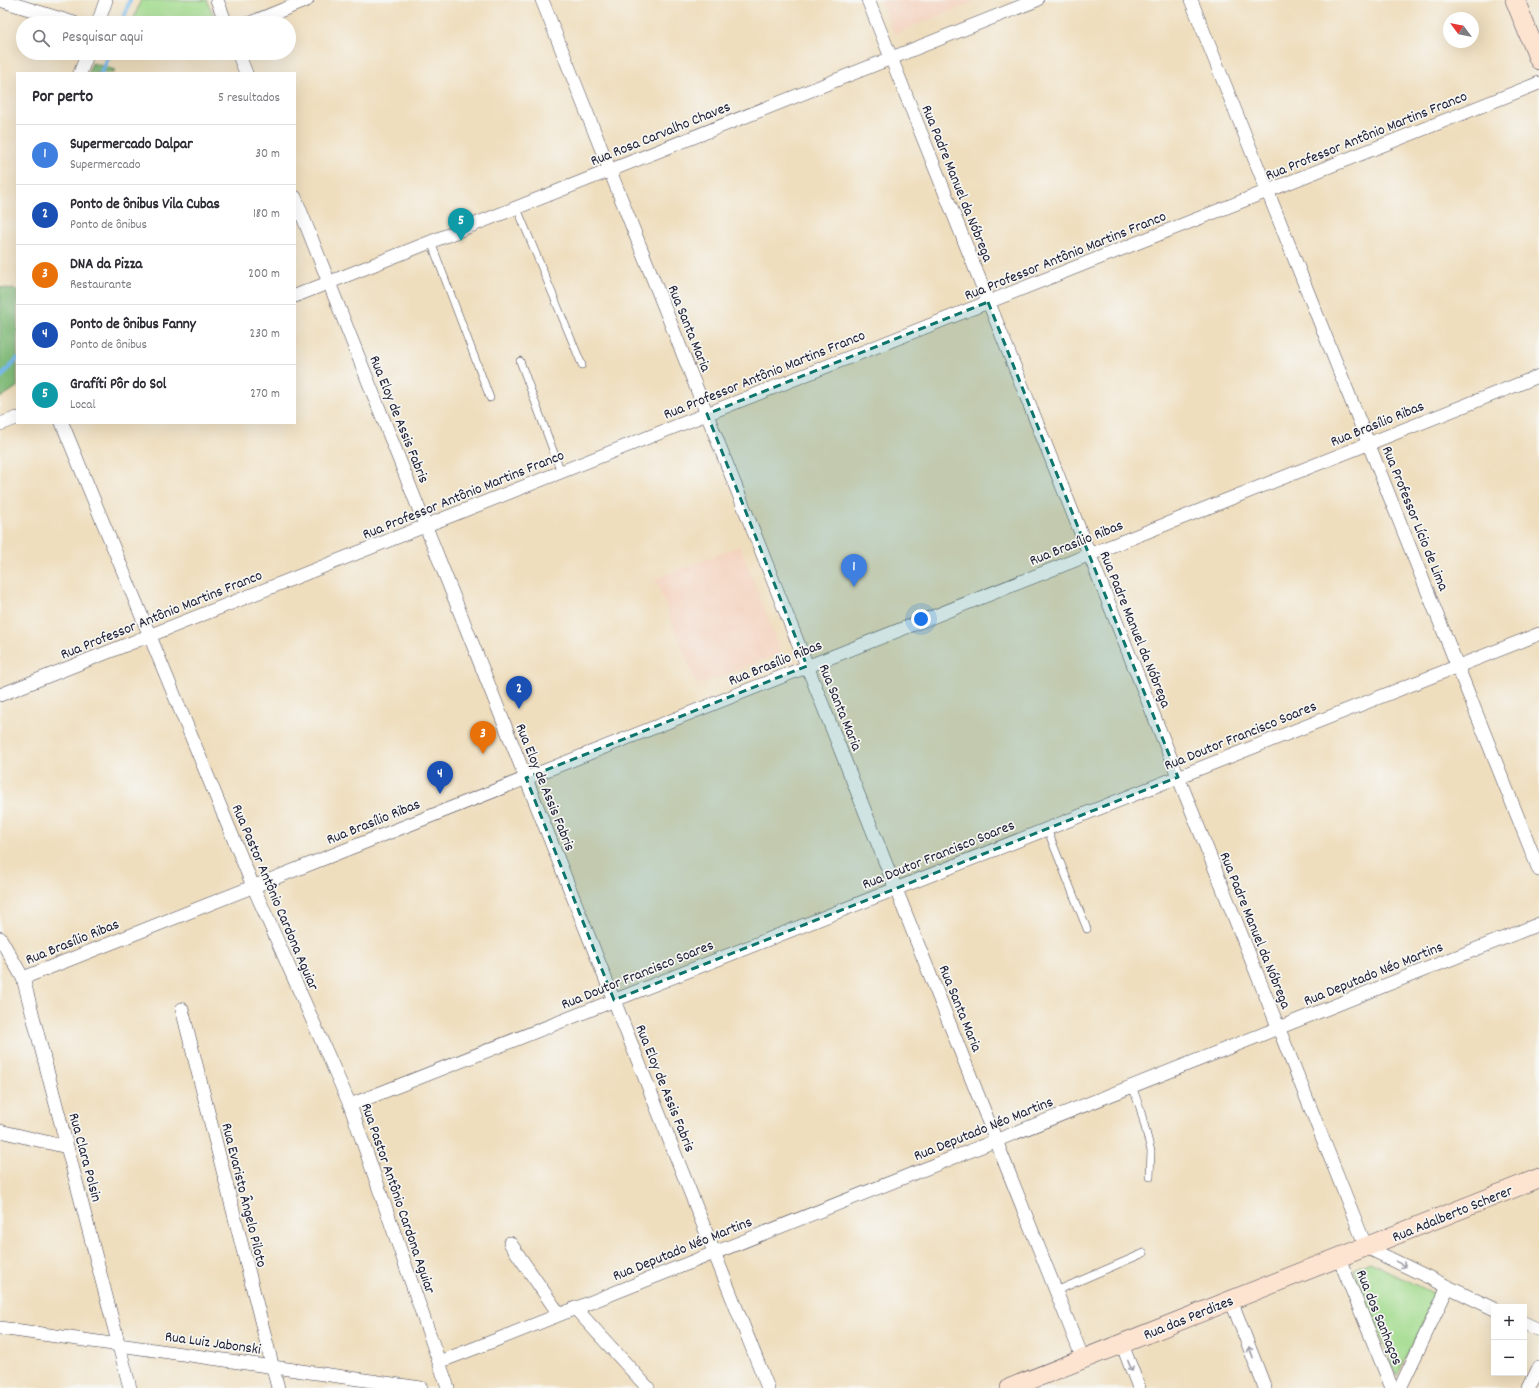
<!DOCTYPE html>
<html lang="pt">
<head>
<meta charset="utf-8">
<style>
	:root { --surface:#fff; --page:#f2f2f3; --text:#2b2b33; --muted:#7c7c81; --line:#e1e1e2; --accent:#7c3aed }
	body { margin:0; font-family:Dekko,sans-serif; background:var(--page); color:var(--text) }
	.controls { position:absolute; right:12px; bottom:12px; display:grid; overflow:hidden; border-radius:0px; box-shadow:0 4px 16px #0002 }
	.controls button { width:36px; height:36px; display:grid; place-items:center; padding:0; border:0; border-bottom:1px solid var(--line); background:var(--surface); color:var(--text); font:20px sans-serif }
	.compass { position:absolute; left:1443px; top:12px; width:36px; height:36px; border-radius:50%; background:var(--surface); box-shadow:0 4px 16px #0002; rotate:302deg }
	.you { position:absolute; left:921px; top:619px; width:14px; height:14px; margin:-10px; border:3px solid #fff; border-radius:50%; background:#1a73e8; box-shadow:0 0 0 6px #1a73e833 }
	.badge { display:grid; place-items:center; width:26px; height:26px; border-radius:50%; background:var(--accent); color:#fff; font-size:13px; font-weight:700 }
	.pin { position:absolute; translate:-50% -33px; filter:drop-shadow(0 1px 2px #0008) }
	.pin::after { content:''; position:absolute; top:21px; width:14px; height:12px; background:inherit; clip-path:polygon(0 0,100% 0,50% 100%) }
	.list { margin:0; padding:0; list-style:none }
	h2 { display:flex; justify-content:space-between; align-items:center; height:52px; margin:0; padding:0 16px; font-size:17px }
	h2 small { font-size:13px; font-weight:400; color:var(--muted) }
	.list li { display:grid; grid-template-columns:26px 1fr auto; gap:12px; align-items:center; box-sizing:border-box; height:60px; padding:0 16px; border-top:1px solid var(--line) }
	.list b { display:block; font-size:15px; white-space:nowrap }
	.list p { margin:0; font-size:13px; white-space:nowrap; color:var(--muted) }
	.list em { font-size:13px; font-style:normal; color:var(--muted) }
	.icon { flex:none; width:22px; height:22px; fill:none; stroke:currentColor; stroke-width:2; stroke-linecap:round; stroke-linejoin:round }
	.map { position:relative; flex:none; width:1539px; height:1388px; overflow:hidden }
	.search { position:absolute; background:var(--surface); box-shadow:0 4px 16px #0002; left:16px; top:16px; width:280px; height:44px; display:flex; align-items:center; gap:10px; box-sizing:border-box; padding:0 14px; border-radius:22px; color:var(--muted); font-size:15px }
	.panel { position:absolute; background:var(--surface); box-shadow:0 4px 16px #0002; left:16px; top:72px; width:280px; height:352px; border-radius:0px }
	.map>svg:first-child { display:block }
	.built { fill:#f4d3c0 }
	.green { fill:#a2db8d; stroke:#627e64 }
	.forest { fill:#81bb78; stroke:#526e5a }
	.lines { fill:none; stroke-linecap:round; stroke-linejoin:round }
	.stream { stroke:#76baec; stroke-width:4.5 }
	.lane-casing { stroke:#413e4f; stroke-width:8 }
	.street-casing { stroke:#413e4f; stroke-width:14 }
	.secondary-casing { stroke:#413e4f; stroke-width:20 }
	.lane { stroke:#fff; stroke-width:7 }
	.street { stroke:#fff; stroke-width:13 }
	.secondary { stroke:#fde4d1; stroke-width:19 }
	.oneway { stroke:#9c9ca7 }
	.marked { fill:#0f766e; fill-opacity:0.2; stroke:#0f766e; stroke-width:3; stroke-dasharray:8 5; stroke-linejoin:round }
	.labels { text-anchor:middle; stroke-width:3.5; stroke-linejoin:round; paint-order:stroke }
	.street-label { font-size:15px; fill:#22223b; stroke:#f6f6f2 }
</style>
</head>
<body>
<div class="map">
<svg width="1539" height="1388" viewBox="0 0 1539 1388">
	<rect width="100%" height="100%" fill="#f6f6f2"/>
	<filter id="ink" filterUnits="userSpaceOnUse"><feTurbulence type="fractalNoise" baseFrequency=".025" numOctaves="2"/><feDisplacementMap in="SourceGraphic" scale="8" xChannelSelector="R" yChannelSelector="G"/><feConvolveMatrix kernelMatrix="1 2 1 2 8 2 1 2 1" color-interpolation-filters="sRGB"/></filter>
	<filter id="wash" filterUnits="userSpaceOnUse"><feTurbulence type="fractalNoise" baseFrequency=".012" numOctaves="4" result="noise"/><feDisplacementMap in="SourceGraphic" scale="16" xChannelSelector="R" yChannelSelector="G"/><feGaussianBlur stdDeviation="0.9" result="paint"/><feColorMatrix in="noise" values="0 0 0 0 0 0 0 0 0 0 0 0 0 0 0 0 0 1.4 0 .05"/><feComposite in="paint" operator="in"/></filter>
	<g filter="url(#wash)">
		<rect width="100%" height="100%" fill="#efdebe"/>
		<g class="built">
			<path d="M880,0H979L894,34Z"/>
			<path d="M740,546L781,653L697,686L655,579Z"/>
		</g>
		<g class="green">
			<path d="M141,0H207L216,23H132Z"/>
			<path d="M1370,1262L1437,1295L1397,1376L1354,1269Z"/>
		</g>
		<g class="forest">
			<path d="M92,63L115,70L114,73H88Z"/>
			<path d="M0,287L17,290V387L0,398Z"/>
		</g>
		<g class="lines">
			<g class="stream">
				<path d="M122,23L130,0"/>
				<path d="M101,73L110,53"/>
				<path d="M0,378L17,359"/>
			</g>
		</g>
	</g>
	<g filter="url(#ink)">
		<g class="lines">
			<defs>
				<g id="lane">
					<path d="M517,208L582,365"/>
					<path d="M431,242L490,398"/>
					<path d="M520,361L561,472"/>
					<path d="M1047,829L1087,929"/>
					<path d="M1132,1086L1140,1108L1151,1151L1150,1177"/>
					<path d="M1056,1291L1144,1253"/>
				</g>
				<g id="street">
					<path d="M0,0L74,23"/>
					<path d="M217,0L226,23"/>
					<path d="M542,0L1083,1359"/>
					<path d="M868,0L1366,1247L1494,1309"/>
					<path d="M1191,0L1539,870"/>
					<path d="M98,23L106,0"/>
					<path d="M250,23L307,0"/>
					<path d="M238,53L246,73"/>
					<path d="M80,73L88,53"/>
					<path d="M295,197L768,1388"/>
					<path d="M295,296L1037,0"/>
					<path d="M62,423L253,886L350,1105L448,1388"/>
					<path d="M0,424L17,418"/>
					<path d="M0,695L1539,83"/>
					<path d="M0,938L23,978L130,1388"/>
					<path d="M23,978L1539,376"/>
					<path d="M182,1009L278,1388"/>
					<path d="M350,1105L1539,634"/>
					<path d="M0,1131L67,1147"/>
					<path d="M510,1243L559,1314"/>
					<path d="M1339,1258L1392,1388"/>
					<path d="M1231,1300L1265,1388"/>
					<path d="M575,1308L648,1388"/>
					<path d="M1524,1323L1539,1330"/>
					<path d="M0,1328L421,1388"/>
					<path d="M1122,1344L1139,1388"/>
					<path d="M439,1362L496,1340L1539,924"/>
					<path d="M1400,1388L1448,1287"/>
					<path d="M1529,1388L1539,1367"/>
				</g>
				<g id="secondary">
					<path d="M1515,0L1539,60"/>
					<path d="M1010,1388L1539,1178"/>
				</g>
			</defs>
			<use href="#lane" class="lane-casing"/>
			<use href="#street" class="street-casing"/>
			<use href="#secondary" class="secondary-casing"/>
			<use href="#lane" class="lane"/>
			<use href="#street" class="street"/>
			<use href="#secondary" class="secondary"/>
		</g>
		<defs><path id="oneway-shaft" d="M-6 0H5M1.5-3L5.5 0L1.5 3" fill="none" stroke-width="1.6" stroke-linecap="round" stroke-linejoin="round"/></defs>
		<g class="oneway">
			<use href="#oneway-shaft" transform="translate(1401 1264) rotate(26)"/>
			<use href="#oneway-shaft" transform="translate(1251 1352) rotate(-111)"/>
			<use href="#oneway-shaft" transform="translate(1130 1366) rotate(68)"/>
		</g>
	</g>
	<path class="marked" d="M988,302L1178,777L614,1000L526,778L807,666L707,414Z"/>
	<g class="labels">
		<g class="street-label">
			<text transform="translate(660 133) rotate(-22)" y="5">Rua Rosa Carvalho Chaves</text>
			<text transform="translate(1366 135) rotate(-22)" y="5">Rua Professor Antônio Martins Franco</text>
			<text transform="translate(958 183) rotate(68)" y="5">Rua Padre Manuel da Nóbrega</text>
			<text transform="translate(1065 255) rotate(-22)" y="5">Rua Professor Antônio Martins Franco</text>
			<text transform="translate(690 328) rotate(68)" y="5">Rua Santa Maria</text>
			<text transform="translate(764 374) rotate(-22)" y="5">Rua Professor Antônio Martins Franco</text>
			<text transform="translate(400 419) rotate(68)" y="5">Rua Eloy de Assis Fabris</text>
			<text transform="translate(1377 423) rotate(-22)" y="5">Rua Brasílio Ribas</text>
			<text transform="translate(463 494) rotate(-22)" y="5">Rua Professor Antônio Martins Franco</text>
			<text transform="translate(1416 518) rotate(68)" y="5">Rua Professor Lício de Lima</text>
			<text transform="translate(1076 542) rotate(-22)" y="5">Rua Brasílio Ribas</text>
			<text transform="translate(161 614) rotate(-22)" y="5">Rua Professor Antônio Martins Franco</text>
			<text transform="translate(1136 629) rotate(68)" y="5">Rua Padre Manuel da Nóbrega</text>
			<text transform="translate(775 662) rotate(-22)" y="5">Rua Brasílio Ribas</text>
			<text transform="translate(841 707) rotate(68)" y="5">Rua Santa Maria</text>
			<text transform="translate(1240 735) rotate(-22)" y="5">Rua Doutor Francisco Soares</text>
			<text transform="translate(546 787) rotate(68)" y="5">Rua Eloy de Assis Fabris</text>
			<text transform="translate(373 821) rotate(-22)" y="5">Rua Brasílio Ribas</text>
			<text transform="translate(938 854) rotate(-22)" y="5">Rua Doutor Francisco Soares</text>
			<text transform="translate(276 897) rotate(67)" y="5">Rua Pastor Antônio Cardona Aguiar</text>
			<text transform="translate(1256 930) rotate(68)" y="5">Rua Padre Manuel da Nóbrega</text>
			<text transform="translate(72 941) rotate(-22)" y="5">Rua Brasílio Ribas</text>
			<text transform="translate(1373 973) rotate(-22)" y="5">Rua Deputado Néo Martins</text>
			<text transform="translate(637 974) rotate(-22)" y="5">Rua Doutor Francisco Soares</text>
			<text transform="translate(961 1008) rotate(68)" y="5">Rua Santa Maria</text>
			<text transform="translate(666 1088) rotate(68)" y="5">Rua Eloy de Assis Fabris</text>
			<text transform="translate(983 1128) rotate(-22)" y="5">Rua Deputado Néo Martins</text>
			<text transform="translate(86 1157) rotate(75)" y="5">Rua Clara Polsin</text>
			<text transform="translate(245 1195) rotate(76)" y="5">Rua Evaristo Ângelo Piloto</text>
			<text transform="translate(399 1198) rotate(71)" y="5">Rua Pastor Antônio Cardona Aguiar</text>
			<text transform="translate(1452 1213) rotate(-22)" y="5">Rua Adalberto Scherer</text>
			<text transform="translate(682 1248) rotate(-22)" y="5">Rua Deputado Néo Martins</text>
			<text transform="translate(1188 1317) rotate(-22)" y="5">Rua das Perdizes</text>
			<text transform="translate(1380 1317) rotate(68)" y="5">Rua dos Sanhaços</text>
			<text transform="translate(213 1342) rotate(8)" y="5">Rua Luiz Jabonski</text>
		</g>
	</g>
</svg>
<div class="controls">
<button>+</button>
<button>−</button>
</div>
<svg class="compass" viewBox="-18 -18 36 36"><path d="M0-13l5 13h-10z" fill="#e53935"/><path d="M0 13l5-13h-10z" fill="#7c7c81"/></svg>
<div class="you"></div>
<div class="pin badge" style="left:854px;top:587px;background:#3f7fe0">1</div>
<div class="pin badge" style="left:519px;top:709px;background:#1a4fb4">2</div>
<div class="pin badge" style="left:483px;top:754px;background:#e8710a">3</div>
<div class="pin badge" style="left:440px;top:794px;background:#1a4fb4">4</div>
<div class="pin badge" style="left:461px;top:241px;background:#0f9aa8">5</div>
<div class="search"><svg class="icon" aria-label="search" viewBox="0 0 24 24"><circle cx="10" cy="10" r="6"/><path d="M15 15l6 6"/></svg>Pesquisar aqui</div>
<section class="panel">
<h2>Por perto<small>5 resultados</small></h2>
<ul class="list">
<li><span class="badge" style="background:#3f7fe0">1</span><div><b>Supermercado Dalpar</b><p>Supermercado</p></div><em>30 m</em></li>
<li><span class="badge" style="background:#1a4fb4">2</span><div><b>Ponto de ônibus Vila Cubas</b><p>Ponto de ônibus</p></div><em>180 m</em></li>
<li><span class="badge" style="background:#e8710a">3</span><div><b>DNA da Pizza</b><p>Restaurante</p></div><em>200 m</em></li>
<li><span class="badge" style="background:#1a4fb4">4</span><div><b>Ponto de ônibus Fanny</b><p>Ponto de ônibus</p></div><em>230 m</em></li>
<li><span class="badge" style="background:#0f9aa8">5</span><div><b>Grafíti Pôr do Sol</b><p>Local</p></div><em>270 m</em></li>
</ul>
</section>
</div>
</body>
</html>
